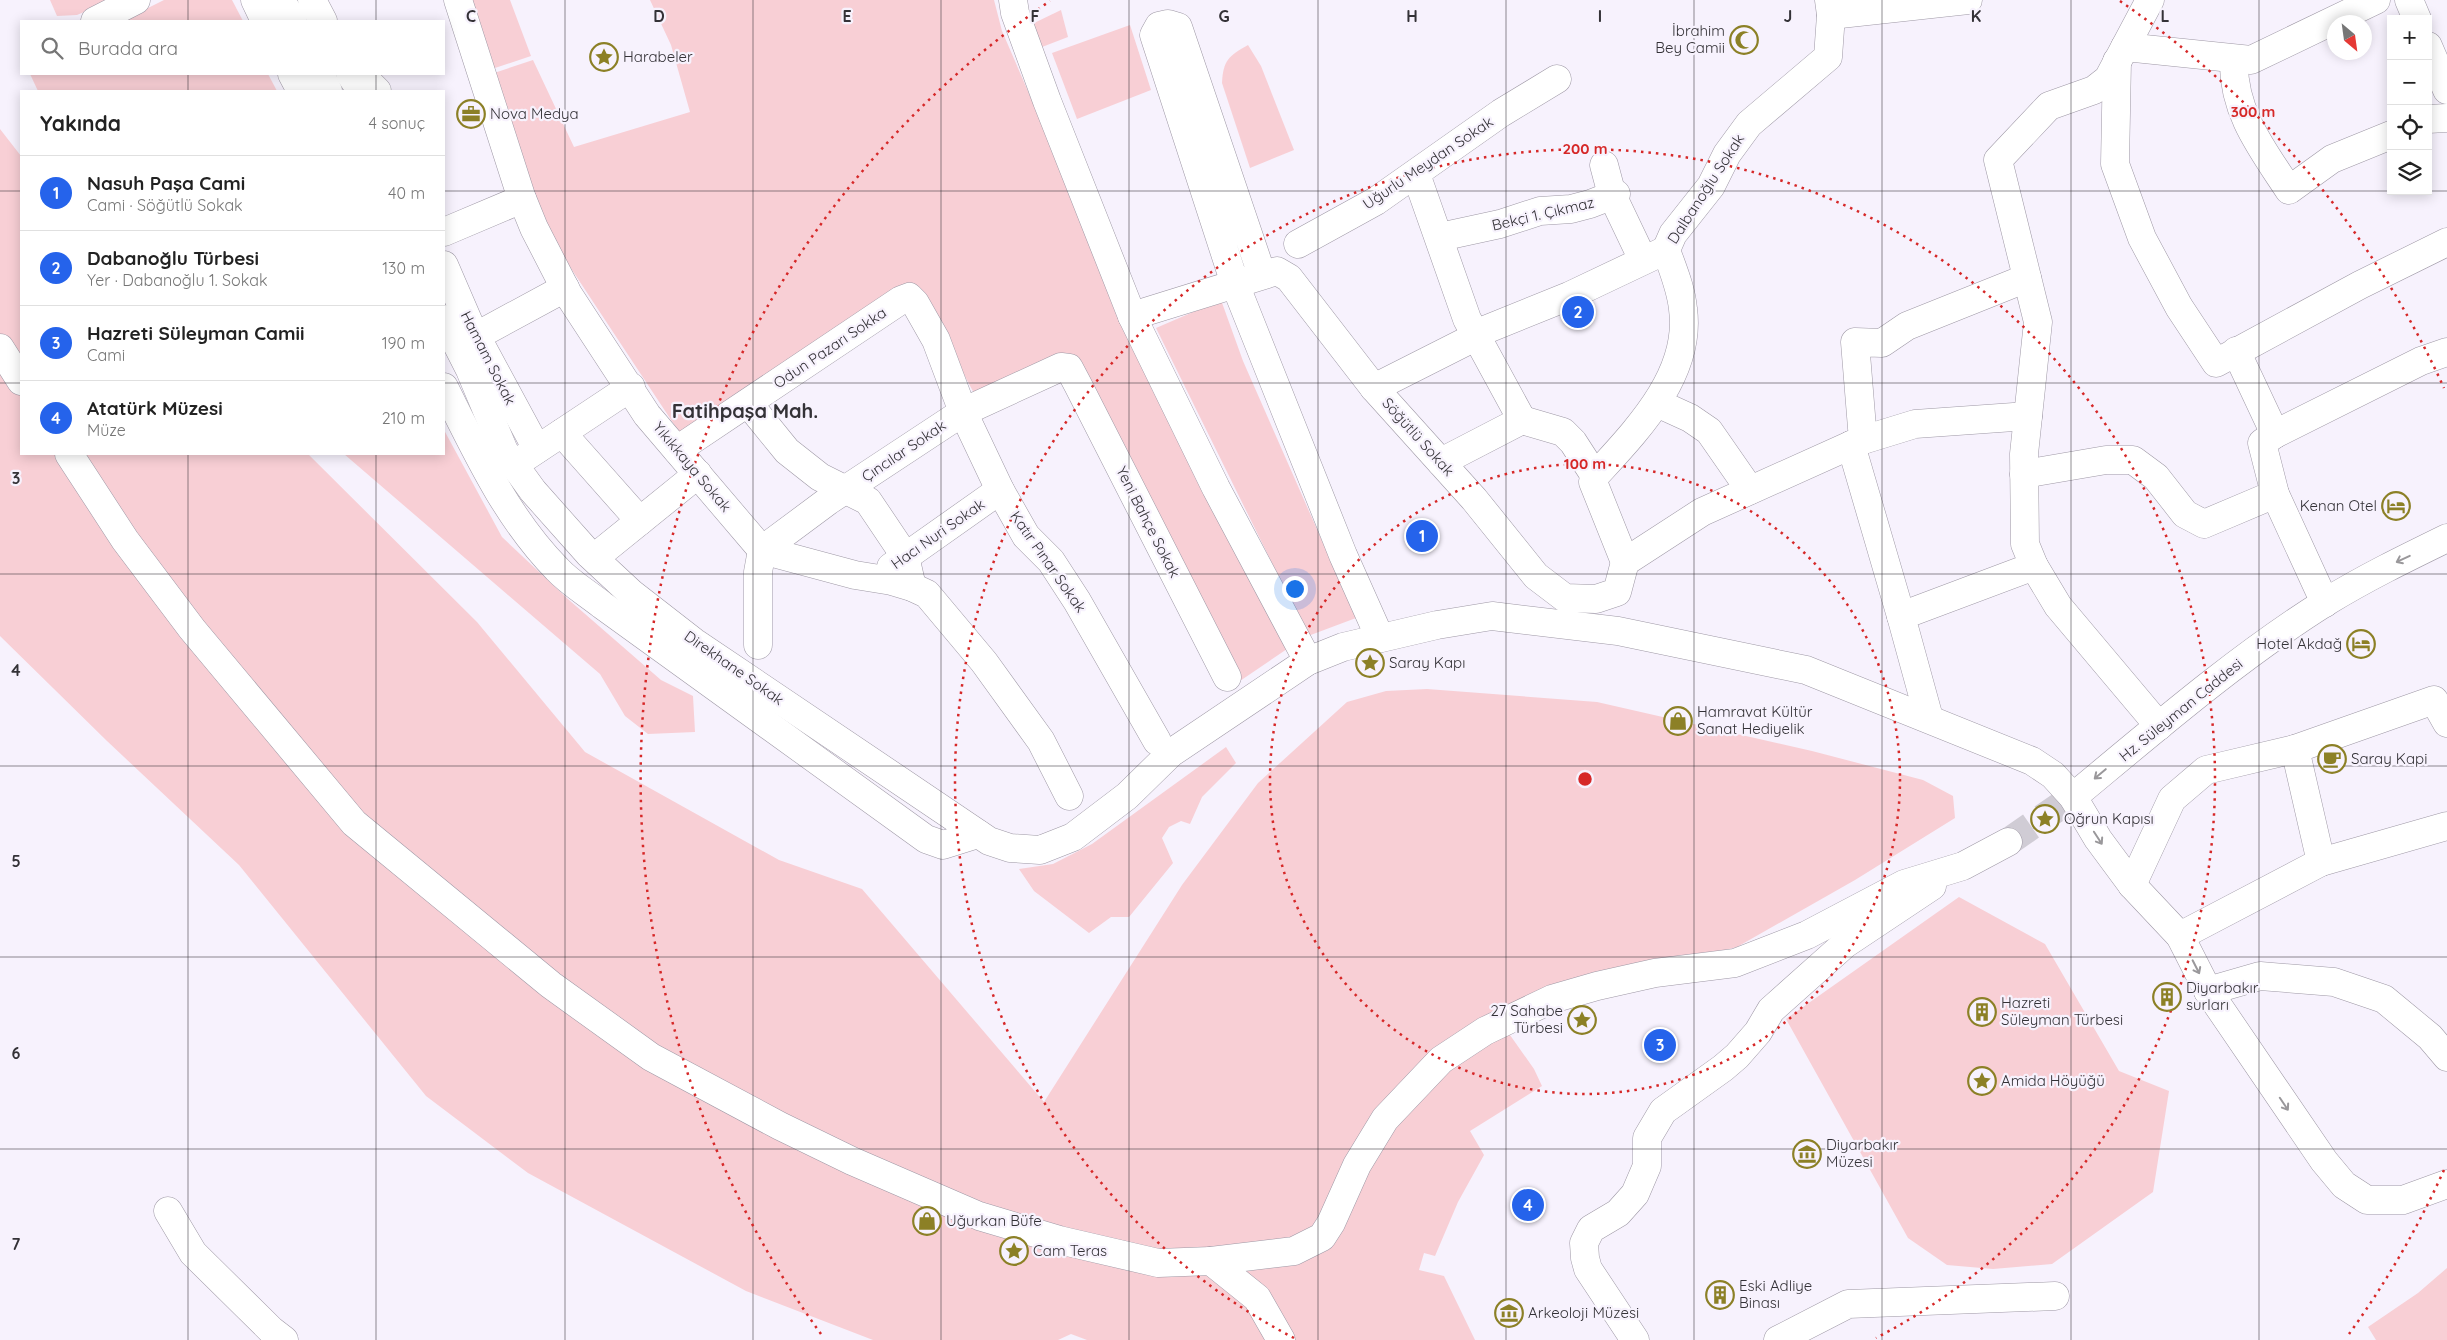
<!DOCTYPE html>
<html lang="tr">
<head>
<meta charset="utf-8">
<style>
	:root { --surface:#fff; --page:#f2f2f2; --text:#222; --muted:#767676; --line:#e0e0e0; --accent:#2563eb }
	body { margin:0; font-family:Quicksand,sans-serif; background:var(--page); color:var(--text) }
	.controls { position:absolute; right:15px; top:15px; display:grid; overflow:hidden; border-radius:0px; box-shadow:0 2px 12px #0003 }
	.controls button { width:45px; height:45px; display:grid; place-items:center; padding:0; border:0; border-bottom:1px solid var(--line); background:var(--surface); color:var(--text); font:25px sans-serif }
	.compass { position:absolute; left:2327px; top:15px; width:45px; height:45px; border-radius:50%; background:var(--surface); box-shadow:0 2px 12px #0003; rotate:151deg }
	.you { position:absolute; left:1294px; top:588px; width:18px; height:18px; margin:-12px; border:4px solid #fff; border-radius:50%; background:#1a73e8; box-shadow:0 0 0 8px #1a73e833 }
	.badge { display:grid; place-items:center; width:32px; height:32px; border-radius:50%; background:var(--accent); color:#fff; font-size:16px; font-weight:700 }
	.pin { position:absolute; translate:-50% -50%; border:2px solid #fff; box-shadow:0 1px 5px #0006 }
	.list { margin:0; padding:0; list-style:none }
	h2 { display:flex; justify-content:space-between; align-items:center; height:65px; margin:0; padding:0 20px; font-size:21px }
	h2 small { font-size:16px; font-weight:400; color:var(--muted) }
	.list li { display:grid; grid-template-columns:32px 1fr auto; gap:15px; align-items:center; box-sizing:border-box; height:75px; padding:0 20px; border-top:1px solid var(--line) }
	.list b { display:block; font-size:19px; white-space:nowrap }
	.list p { margin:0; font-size:16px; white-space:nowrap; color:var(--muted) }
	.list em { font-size:16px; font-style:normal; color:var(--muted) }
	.icon { flex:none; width:28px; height:28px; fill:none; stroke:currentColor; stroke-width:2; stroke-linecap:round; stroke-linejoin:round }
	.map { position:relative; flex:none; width:2447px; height:1340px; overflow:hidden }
	.search { position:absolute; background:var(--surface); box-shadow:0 2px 12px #0003; left:20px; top:20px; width:425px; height:55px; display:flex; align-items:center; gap:12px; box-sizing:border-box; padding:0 18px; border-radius:0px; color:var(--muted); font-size:19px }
	.panel { position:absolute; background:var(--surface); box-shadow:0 2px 12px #0003; left:20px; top:90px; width:425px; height:365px; border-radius:0px }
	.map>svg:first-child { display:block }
	.green { fill:#f8cfd5 }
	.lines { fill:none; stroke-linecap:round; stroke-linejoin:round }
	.minor-tunnel { stroke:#d0ccd5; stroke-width:28; stroke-dasharray:28 14; stroke-linecap:butt }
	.minor-casing { stroke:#9e98a5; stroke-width:29 }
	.minor { stroke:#fff; stroke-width:28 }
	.oneway { stroke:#9a989b }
	.grid { fill:none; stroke:#343237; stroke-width:1; stroke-opacity:0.55 }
	.ring { fill:none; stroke:#d62828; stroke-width:2.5; stroke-dasharray:2.5 5 }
	.labels { text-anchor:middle; stroke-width:4.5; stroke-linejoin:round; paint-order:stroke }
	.poi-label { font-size:15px; fill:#343237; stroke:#f7f2fd; text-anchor:start }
	.street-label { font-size:15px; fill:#343237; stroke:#f7f2fd }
	.district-label { font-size:20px; font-weight:bold; fill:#343237; stroke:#f7f2fd }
	.grid-label { font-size:16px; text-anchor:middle; font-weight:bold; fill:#343237; stroke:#f7f2fd; stroke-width:4.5; stroke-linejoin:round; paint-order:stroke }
	.centre { fill:#d62828; stroke:#f7f2fd; stroke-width:2.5 }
	.ring-label { font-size:15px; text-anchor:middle; font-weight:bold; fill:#d62828; stroke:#f7f2fd; stroke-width:4.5; stroke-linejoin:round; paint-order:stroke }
</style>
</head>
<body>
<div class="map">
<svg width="2447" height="1340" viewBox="0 0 2447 1340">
	<rect width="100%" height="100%" fill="#f7f2fd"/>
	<g class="green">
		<path d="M50,0H112L77,15L57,16Z"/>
		<path d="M164,0H232L243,21H122Z"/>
		<path d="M472,0H510L531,56L492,69Z"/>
		<path d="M650,0H994L1002,31L1127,321L1287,649L1237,683L1073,356L975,395L915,284L803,354L683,438L541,223L494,73L533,60L574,147L690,112L671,45Z"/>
		<path d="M1061,10L1068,37L1042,47L1032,24Z"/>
		<path d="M1130,25L1151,90L1077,119L1052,53Z"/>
		<path d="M1248,45L1261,66L1294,150L1250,168L1222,83C1223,60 1229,56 1248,45Z"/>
		<path d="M30,74H268L277,91H38Z"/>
		<path d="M0,129L21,156V454H308L477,622L585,752L779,860L862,889L1044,1102L1182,885L1258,783L1347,702L1386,691L1427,689L1597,702L1812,751L1923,780L1953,796L1955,818L1855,880L1737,947L1634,972L1498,1018L1534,1069L1542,1086L1470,1131L1484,1155L1458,1202L1435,1256L1424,1253L1419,1270L1444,1276L1475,1340H1087L1071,1334L1058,1340H873L746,1291L528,1173L426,1096L239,865L107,741L0,636Z"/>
		<path d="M1221,300L1243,361L1356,618L1308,636L1156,328Z"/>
		<path d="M444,430L502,537L569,600L661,680L693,696L695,732L648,734L625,716L600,674L344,454H444Z"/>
		<path d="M1226,747L1236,763L1202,797L1190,824L1181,821L1169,827L1162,838L1173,863L1129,917H1111L1089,933L1034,891L1019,869L1053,864L1092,844Z"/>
		<path d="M1959,897L2045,944L2119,1071L2169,1091L2153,1192L2052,1264L1993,1269L1947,1265L1908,1238L1786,1019Z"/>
		<path d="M2447,1268V1340H2376L2368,1327L2418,1293Z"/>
	</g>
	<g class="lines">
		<path class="minor-tunnel" d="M2008,842L2073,797"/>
		<defs>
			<g id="minor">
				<path d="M255,0L265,21"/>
				<path d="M281,0L293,21"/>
				<path d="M312,0L323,21"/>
				<path d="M458,0L521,196L534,228L568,294L647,415L762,550L855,575L892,581L912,587L927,594L984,662L1041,741L1069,796"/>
				<path d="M1013,0L1015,13L1047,101L1132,316L1216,488L1308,661"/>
				<path d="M2409,0L2417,19"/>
				<path d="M1831,15L1968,0"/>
				<path d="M95,21L136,0"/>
				<path d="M2428,46L2447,90"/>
				<path d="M2125,47L2251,60L2376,0"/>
				<path d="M2234,59C2232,111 2262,149 2289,190L2332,159L2391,135"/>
				<path d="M2117,61L2115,164L2142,238L2179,307L2216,363L2360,285L2447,242"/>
				<path d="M292,74L301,91"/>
				<path d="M320,74L328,91"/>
				<path d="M350,74L356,83L370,84L377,91"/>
				<path d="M2428,119L2447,118"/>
				<path d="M1604,165L1612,195L1643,260"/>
				<path d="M1416,174L1467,319L1522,420L1441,462"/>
				<path d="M444,232L522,199"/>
				<path d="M1440,237L1500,224L1540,211L1571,209L1590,204L1616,194"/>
				<path d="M1298,244L1376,201L1501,113L1557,79"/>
				<path d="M444,265L469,323L537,449"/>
				<path d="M1262,275L1178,27L1168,24L1159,26L1154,35L1235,284L1343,555L1380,638"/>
				<path d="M1132,316L1277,271L1289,278L1374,388L1474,499L1536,576L1565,598L1596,599L1617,592L1625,562L1702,512L1851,445"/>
				<path d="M444,319L470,370L504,451L533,491L589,554L631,593L694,642L989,841L1010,848L1040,850L1073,837L1127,796L1171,753L1308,661L1343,647L1437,625L1492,616L1618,631L1806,670L2032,761L2053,775L2073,797L2098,839L2132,885L2180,936L2208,991L2324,1161L2344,1185L2367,1200H2403L2447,1184"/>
				<path d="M469,340L565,288"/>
				<path d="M0,348L21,381"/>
				<path d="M2236,351L2275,434L2421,361L2447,352"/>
				<path d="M444,387C476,451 506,517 557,569C570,583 587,593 602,605L926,839L943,845L978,834"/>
				<path d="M1374,388L1467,341L1475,334L1569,296L1666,250"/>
				<path d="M748,403L787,451L820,477L868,501L905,556L912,587"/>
				<path d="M1657,403L1690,418L1709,431L1750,490"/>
				<path d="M1522,420L1563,432L1573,442L1595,476"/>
				<path d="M562,433L640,521"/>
				<path d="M2275,434L2262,443L2275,494L2325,603"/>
				<path d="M1863,440L1915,424L2028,416"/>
				<path d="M677,450L901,300L909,297L915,303L936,340L963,412L1000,490L1026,536L1051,561L1077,601L1157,741"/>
				<path d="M69,454L125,540L192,629L354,823L551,985L651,1057L780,1126L852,1161L979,1216L1059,1240L1158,1263L1211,1261L1257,1298L1281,1340"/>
				<path d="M527,456L631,387"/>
				<path d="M2024,474L2106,460H2133L2156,477L2185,514L2204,524L2275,494"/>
				<path d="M604,550L698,474"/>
				<path d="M1625,562L1593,482L1595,476C1636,431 1692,375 1683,309C1681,288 1673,270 1666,250L1673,234L1711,186L1727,154L1749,124L1828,57L1831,15L1829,0"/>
				<path d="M2034,566L2058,606L2159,726"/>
				<path d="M891,567L1000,490"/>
				<path d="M1901,616L1851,445L1863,440L1855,342L1882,343L1907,326L2027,278"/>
				<path d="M758,645V572L762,550L828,501L963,412L1061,367L1069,368L1078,385L1227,677"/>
				<path d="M1929,718L1901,616L2034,566L2025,544L2024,454L2038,322L1998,160L2049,106L2094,90L2108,79L2150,0"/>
				<path d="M2295,749L2321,862"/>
				<path d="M2073,797C2155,729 2237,658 2326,602C2365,578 2406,558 2447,538"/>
				<path d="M2132,885L2172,799L2206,770L2295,749L2434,700L2447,723"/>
				<path d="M2180,936L2321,862L2447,826"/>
				<path d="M2208,991L2260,976L2334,982L2384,999L2430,1037L2447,1057"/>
				<path d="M168,1211L193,1253L271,1330L284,1340"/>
				<path d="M1211,1261L1294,1251L1322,1237L1331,1223L1357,1165L1385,1119L1441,1060L1485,1031L1552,999L1597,986L1655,973L1735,963L1807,935L1904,884L1963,866L2008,842"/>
				<path d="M1635,1340L1588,1269L1585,1258L1584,1243L1591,1229L1618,1213L1635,1194L1647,1166V1138L1663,1111L1723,1068L1737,1056L1758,1032L1771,1010L1845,944L1932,886"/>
				<path d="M1778,1340L1848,1304L2055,1296"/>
			</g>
		</defs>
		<use href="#minor" class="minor-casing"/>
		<use href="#minor" class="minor"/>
	</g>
	<defs><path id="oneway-shaft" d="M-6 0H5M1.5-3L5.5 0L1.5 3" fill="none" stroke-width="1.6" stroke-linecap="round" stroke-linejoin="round" transform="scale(1.25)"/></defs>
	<g class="oneway">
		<use href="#oneway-shaft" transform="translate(2403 559) rotate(155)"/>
		<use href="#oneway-shaft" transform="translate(2100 774) rotate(140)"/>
		<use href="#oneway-shaft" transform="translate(2098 838) rotate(57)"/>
		<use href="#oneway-shaft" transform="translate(2196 967) rotate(63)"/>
		<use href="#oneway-shaft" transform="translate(2284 1104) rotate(56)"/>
	</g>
	<path class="grid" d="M188,0V21M376,0V21M565,0V1340M753,0V1340M941,0V1340M1129,0V1340M1318,0V1340M1506,0V1340M1694,0V1340M1882,0V1340M2071,0V1340M2259,0V1340M188,74V91M376,74V91M0,191H21M444,191H2447M0,383H21M444,383H2447M188,454V1340M376,454V1340M0,574H2447M0,766H2447M0,957H2447M0,1149H2447"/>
	<g class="ring">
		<circle cx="1585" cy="779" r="315"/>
		<path d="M1294 1338A630 630 0 1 1 1876 1338"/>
		<path d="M2444 1170A944 944 0 0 1 2349 1334M821 1334A944 944 0 0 1 1050 1M2120 1A944 944 0 0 1 2444 388"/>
	</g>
	<defs>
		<symbol id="mosque-ring" viewBox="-11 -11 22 22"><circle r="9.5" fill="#f7f2fd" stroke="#8c8026" stroke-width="1.5"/><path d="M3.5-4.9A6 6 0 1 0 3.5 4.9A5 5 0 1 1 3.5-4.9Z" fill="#8c8026"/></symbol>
		<symbol id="sight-ring" viewBox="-11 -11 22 22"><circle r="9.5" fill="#f7f2fd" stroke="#8c8026" stroke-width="1.5"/><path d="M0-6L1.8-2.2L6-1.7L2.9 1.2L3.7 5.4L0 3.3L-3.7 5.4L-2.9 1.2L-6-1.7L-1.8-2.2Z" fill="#8c8026"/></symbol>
		<symbol id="office-ring" viewBox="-11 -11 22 22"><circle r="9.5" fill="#f7f2fd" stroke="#8c8026" stroke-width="1.5"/><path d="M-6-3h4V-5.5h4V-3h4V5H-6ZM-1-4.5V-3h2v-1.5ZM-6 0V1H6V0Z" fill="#8c8026"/></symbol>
		<symbol id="hotel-ring" viewBox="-11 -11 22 22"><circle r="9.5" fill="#f7f2fd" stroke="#8c8026" stroke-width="1.5"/><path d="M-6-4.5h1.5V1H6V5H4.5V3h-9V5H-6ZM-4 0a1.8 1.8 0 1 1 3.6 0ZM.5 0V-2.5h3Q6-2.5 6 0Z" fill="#8c8026"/></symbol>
		<symbol id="shop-ring" viewBox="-11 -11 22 22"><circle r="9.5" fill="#f7f2fd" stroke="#8c8026" stroke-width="1.5"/><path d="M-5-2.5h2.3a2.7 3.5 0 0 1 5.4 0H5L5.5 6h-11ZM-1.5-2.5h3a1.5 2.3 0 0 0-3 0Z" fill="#8c8026"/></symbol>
		<symbol id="cafe-ring" viewBox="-11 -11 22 22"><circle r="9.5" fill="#f7f2fd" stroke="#8c8026" stroke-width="1.5"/><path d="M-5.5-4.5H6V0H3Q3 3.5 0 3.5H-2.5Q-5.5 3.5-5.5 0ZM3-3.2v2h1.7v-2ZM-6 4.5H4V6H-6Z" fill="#8c8026"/></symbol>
		<symbol id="building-ring" viewBox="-11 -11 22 22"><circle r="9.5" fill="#f7f2fd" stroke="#8c8026" stroke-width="1.5"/><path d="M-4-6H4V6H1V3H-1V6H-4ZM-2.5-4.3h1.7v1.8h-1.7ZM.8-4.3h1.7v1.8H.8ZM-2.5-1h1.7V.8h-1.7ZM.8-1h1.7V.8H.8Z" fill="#8c8026"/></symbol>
		<symbol id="museum-ring" viewBox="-11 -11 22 22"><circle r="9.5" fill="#f7f2fd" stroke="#8c8026" stroke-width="1.5"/><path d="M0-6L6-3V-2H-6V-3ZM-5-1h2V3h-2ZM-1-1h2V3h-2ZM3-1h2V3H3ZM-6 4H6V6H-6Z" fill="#8c8026"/></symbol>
	</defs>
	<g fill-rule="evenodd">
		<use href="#mosque-ring" x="1728" y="24" width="32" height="32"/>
		<use href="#sight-ring" x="588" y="41" width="32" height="32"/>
		<use href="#office-ring" x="455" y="98" width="32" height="32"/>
		<use href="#hotel-ring" x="2380" y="490" width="32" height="32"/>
		<use href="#hotel-ring" x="2345" y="628" width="32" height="32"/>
		<use href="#sight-ring" x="1354" y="647" width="32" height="32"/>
		<use href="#shop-ring" x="1662" y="705" width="32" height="32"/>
		<use href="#cafe-ring" x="2316" y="743" width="32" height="32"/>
		<use href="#sight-ring" x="2029" y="803" width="32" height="32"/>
		<use href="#building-ring" x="2151" y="981" width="32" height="32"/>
		<use href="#building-ring" x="1966" y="996" width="32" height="32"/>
		<use href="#sight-ring" x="1566" y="1004" width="32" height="32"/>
		<use href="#sight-ring" x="1966" y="1065" width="32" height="32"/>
		<use href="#museum-ring" x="1791" y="1138" width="32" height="32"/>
		<use href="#shop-ring" x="911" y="1205" width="32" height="32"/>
		<use href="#sight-ring" x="998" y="1235" width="32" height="32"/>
		<use href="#building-ring" x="1704" y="1279" width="32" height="32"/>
		<use href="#museum-ring" x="1493" y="1297" width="32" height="32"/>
	</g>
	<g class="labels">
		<g class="poi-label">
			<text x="1725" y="36" text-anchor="end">İbrahim<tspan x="1725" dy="17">Bey Camii</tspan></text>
			<text x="623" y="62">Harabeler</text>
			<text x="490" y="119">Nova Medya</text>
			<text x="2377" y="511" text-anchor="end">Kenan Otel</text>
			<text x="2342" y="649" text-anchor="end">Hotel Akdağ</text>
			<text x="1389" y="668">Saray Kapı</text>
			<text x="1697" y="717">Hamravat Kültür<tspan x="1697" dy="17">Sanat Hediyelik</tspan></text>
			<text x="2351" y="764">Saray Kapi</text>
			<text x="2064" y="824">Oğrun Kapısı</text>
			<text x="2186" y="993">Diyarbakır<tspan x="2186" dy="17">surları</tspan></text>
			<text x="2001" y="1008">Hazreti<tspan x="2001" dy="17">Süleyman Türbesi</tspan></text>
			<text x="1563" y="1016" text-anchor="end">27 Sahabe<tspan x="1563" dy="17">Türbesi</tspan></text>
			<text x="2001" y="1086">Amida Höyüğü</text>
			<text x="1826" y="1150">Diyarbakır<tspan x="1826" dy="17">Müzesi</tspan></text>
			<text x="946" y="1226">Uğurkan Büfe</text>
			<text x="1033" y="1256">Cam Teras</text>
			<text x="1739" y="1291">Eski Adliye<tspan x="1739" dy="17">Binası</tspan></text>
			<text x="1528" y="1318">Arkeoloji Müzesi</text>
		</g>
		<g class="street-label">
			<text transform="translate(1428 163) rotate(-34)" y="5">Uğurlu Meydan Sokak</text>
			<text transform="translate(1706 189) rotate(-57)" y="5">Dalbanoğlu Sokak</text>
			<text transform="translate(1543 214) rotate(-13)" y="5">Bekçi 1. Çıkmaz</text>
			<text transform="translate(830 348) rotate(-34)" y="5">Odun Pazarı Sokka</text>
			<text transform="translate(488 358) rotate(63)" y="5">Hamam Sokak</text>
			<text transform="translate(1418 437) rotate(48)" y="5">Söğütlü Sokak</text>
			<text transform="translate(904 451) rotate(-34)" y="5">Çıncılar Sokak</text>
			<text transform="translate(692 467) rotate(50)" y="5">Yıkıkkaya Sokak</text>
			<text transform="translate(1148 522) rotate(63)" y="5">Yeni Bahçe Sokak</text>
			<text transform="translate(938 534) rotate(-35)" y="5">Hacı Nuri Sokak</text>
			<text transform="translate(1048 562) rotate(55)" y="5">Katır Pınar Sokak</text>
			<text transform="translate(734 668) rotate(35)" y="5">Direkhane Sokak</text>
			<text transform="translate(2181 710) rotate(-39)" y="5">Hz. Süleyman Caddesi</text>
		</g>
		<g class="district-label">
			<text x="745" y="418">Fatihpaşa Mah.</text>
		</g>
	</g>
	<g class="grid-label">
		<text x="471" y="22">C</text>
		<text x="659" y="22">D</text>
		<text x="847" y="22">E</text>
		<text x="1035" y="22">F</text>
		<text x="1224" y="22">G</text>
		<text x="1412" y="22">H</text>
		<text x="1600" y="22">I</text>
		<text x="1788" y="22">J</text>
		<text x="1976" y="22">K</text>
		<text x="2165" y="22">L</text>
		<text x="16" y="484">3</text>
		<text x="16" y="676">4</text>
		<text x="16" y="867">5</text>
		<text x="16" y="1059">6</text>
		<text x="16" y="1250">7</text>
	</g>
	<circle cx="1585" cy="779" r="8" class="centre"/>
	<g class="ring-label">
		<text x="2253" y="117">300 m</text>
		<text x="1585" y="154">200 m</text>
		<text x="1585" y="469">100 m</text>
	</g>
</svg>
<div class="controls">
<button>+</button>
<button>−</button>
<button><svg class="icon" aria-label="locate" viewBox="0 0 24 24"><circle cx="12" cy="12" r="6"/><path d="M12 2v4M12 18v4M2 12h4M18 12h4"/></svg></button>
<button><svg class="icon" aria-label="layers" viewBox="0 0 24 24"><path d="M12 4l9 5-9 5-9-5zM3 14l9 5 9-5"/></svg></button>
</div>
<svg class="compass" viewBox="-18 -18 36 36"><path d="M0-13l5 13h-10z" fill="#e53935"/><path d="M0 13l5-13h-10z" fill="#767676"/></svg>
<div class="you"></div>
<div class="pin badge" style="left:1422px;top:536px">1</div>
<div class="pin badge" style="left:1578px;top:312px">2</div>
<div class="pin badge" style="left:1660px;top:1045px">3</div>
<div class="pin badge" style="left:1528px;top:1205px">4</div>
<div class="search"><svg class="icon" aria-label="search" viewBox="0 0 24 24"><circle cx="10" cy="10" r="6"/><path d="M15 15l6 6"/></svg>Burada ara</div>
<section class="panel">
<h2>Yakında<small>4 sonuç</small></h2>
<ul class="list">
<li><span class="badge">1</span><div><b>Nasuh Paşa Cami</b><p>Cami · Söğütlü Sokak</p></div><em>40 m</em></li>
<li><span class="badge">2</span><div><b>Dabanoğlu Türbesi</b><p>Yer · Dabanoğlu 1. Sokak</p></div><em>130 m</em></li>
<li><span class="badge">3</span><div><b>Hazreti Süleyman Camii</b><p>Cami</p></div><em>190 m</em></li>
<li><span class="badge">4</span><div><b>Atatürk Müzesi</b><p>Müze</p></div><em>210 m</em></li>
</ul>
</section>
</div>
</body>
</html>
